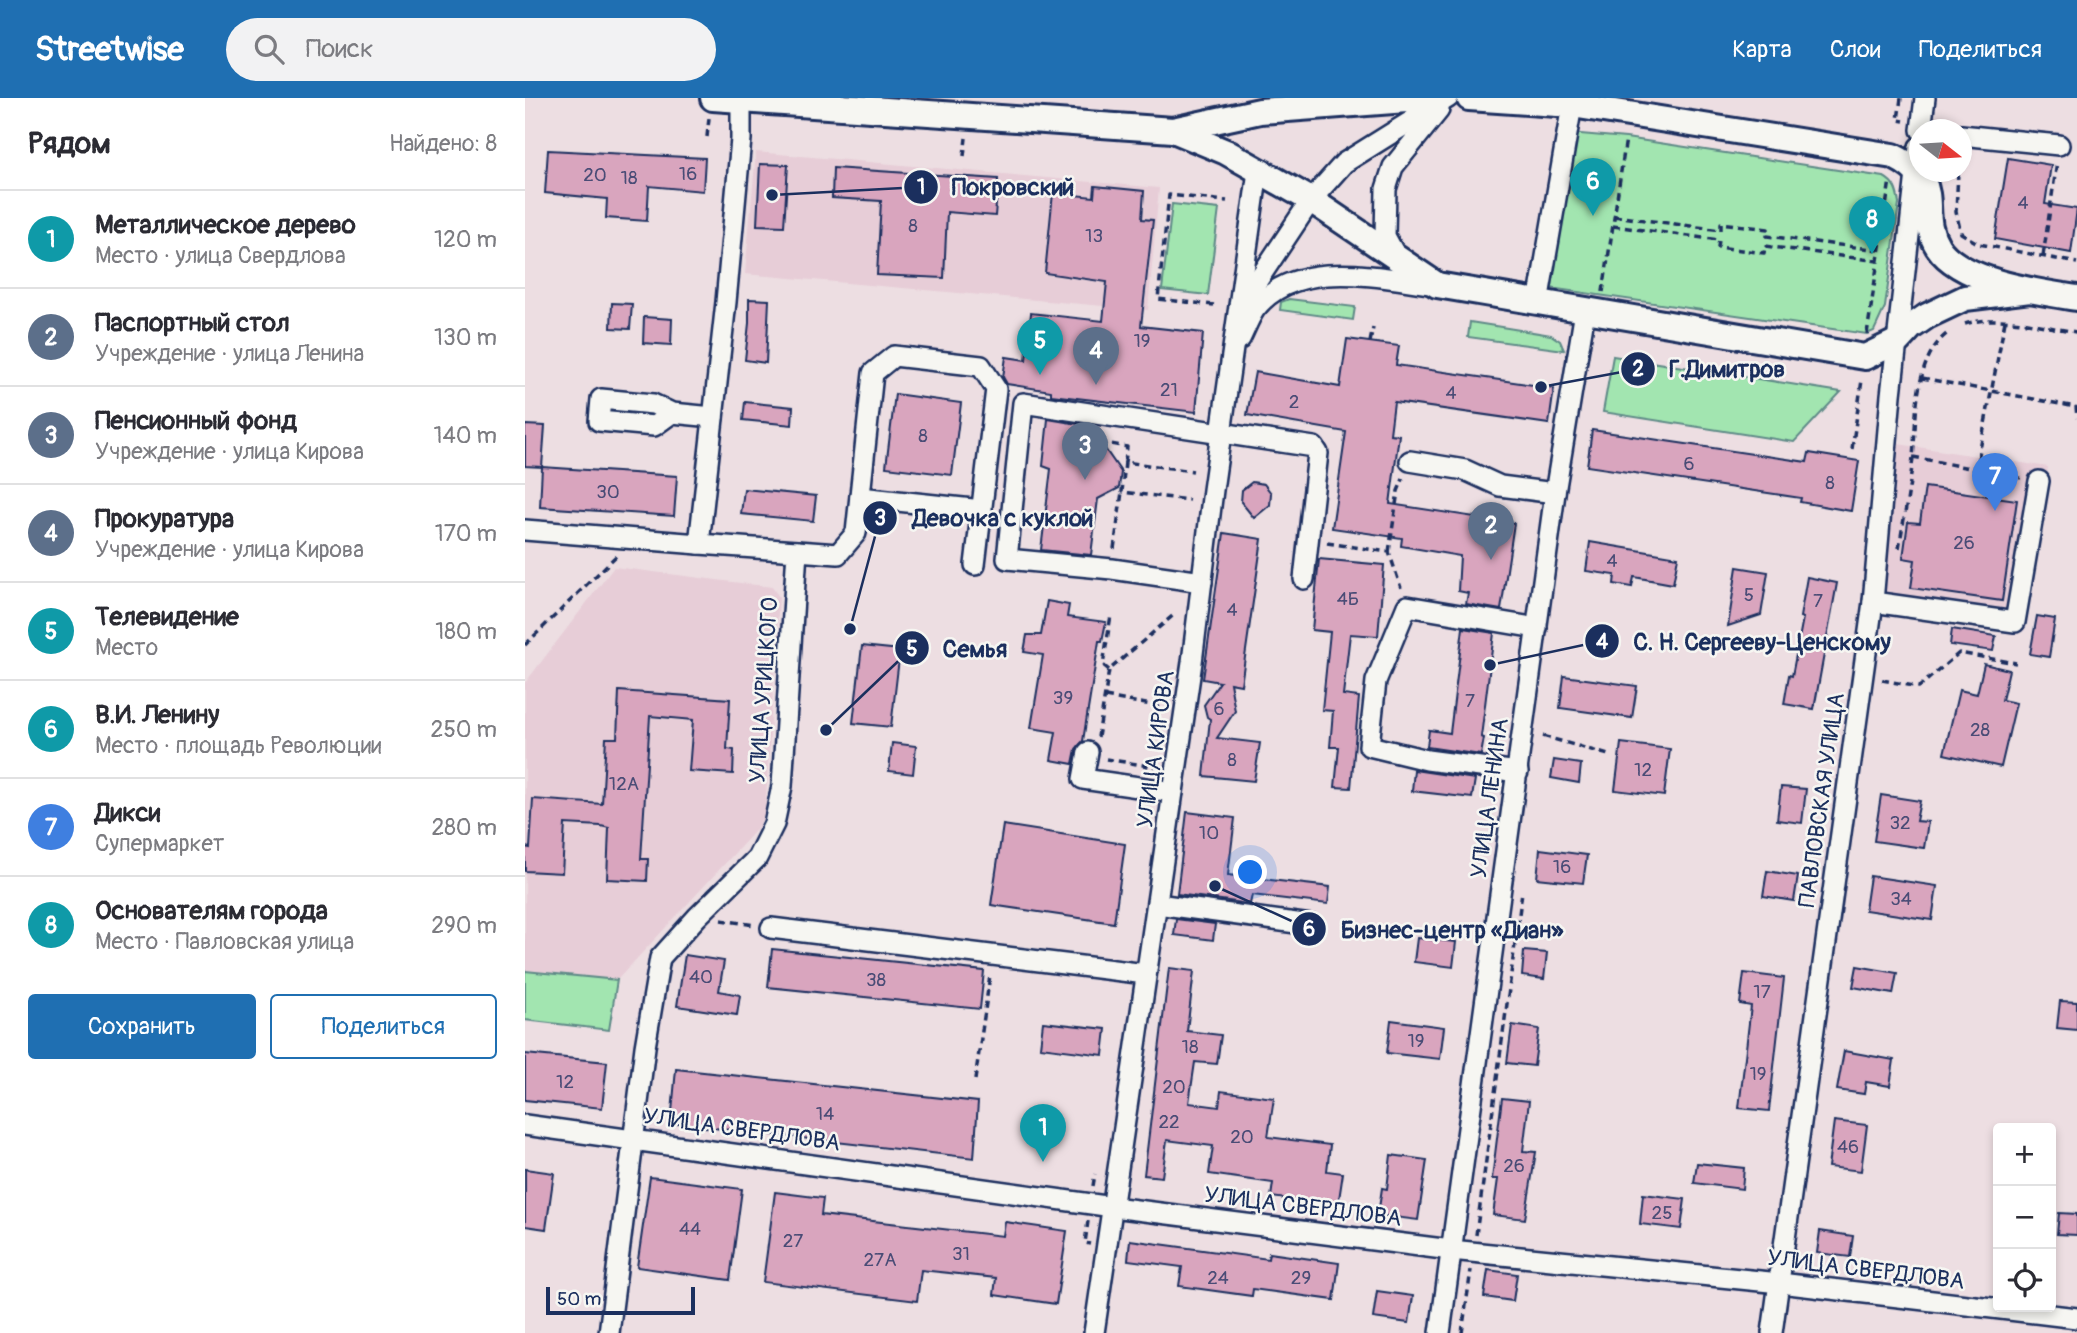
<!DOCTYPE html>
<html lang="ru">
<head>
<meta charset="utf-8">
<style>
	:root { --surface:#fff; --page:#f2f2f3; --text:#2b2b33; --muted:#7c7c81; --line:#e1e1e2; --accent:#1f6fb2 }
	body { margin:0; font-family:Pangolin,sans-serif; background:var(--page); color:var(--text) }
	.controls { position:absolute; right:21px; bottom:21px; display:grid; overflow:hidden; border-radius:7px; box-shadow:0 4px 10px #0003 }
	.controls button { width:63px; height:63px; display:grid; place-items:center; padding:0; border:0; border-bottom:2px solid var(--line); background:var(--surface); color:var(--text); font:35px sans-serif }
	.compass { position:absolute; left:1384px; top:21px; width:63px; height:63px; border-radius:50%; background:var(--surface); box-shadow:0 4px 10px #0003; rotate:107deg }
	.scale { position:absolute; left:21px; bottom:18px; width:149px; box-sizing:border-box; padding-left:7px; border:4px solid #1b2f5e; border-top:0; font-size:19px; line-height:24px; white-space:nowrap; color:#1b2f5e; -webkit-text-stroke:5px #f6f6f2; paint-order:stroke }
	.you { position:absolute; left:726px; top:775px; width:24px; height:24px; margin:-18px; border:5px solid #fff; border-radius:50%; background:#1a73e8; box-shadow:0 0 0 10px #1a73e833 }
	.badge { display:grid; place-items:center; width:46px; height:46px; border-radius:50%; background:var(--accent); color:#fff; font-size:23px; font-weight:700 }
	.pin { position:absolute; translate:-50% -58px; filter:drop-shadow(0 2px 4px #0008) }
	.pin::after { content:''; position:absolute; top:37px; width:24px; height:21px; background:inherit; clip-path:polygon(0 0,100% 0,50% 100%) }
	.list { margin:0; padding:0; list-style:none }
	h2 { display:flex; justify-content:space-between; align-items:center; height:91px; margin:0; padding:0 28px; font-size:30px }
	h2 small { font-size:23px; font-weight:400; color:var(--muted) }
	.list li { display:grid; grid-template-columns:46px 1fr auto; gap:21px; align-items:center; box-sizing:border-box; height:98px; padding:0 28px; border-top:2px solid var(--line) }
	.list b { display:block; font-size:26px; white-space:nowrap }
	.list p { margin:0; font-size:23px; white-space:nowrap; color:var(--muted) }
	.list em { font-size:23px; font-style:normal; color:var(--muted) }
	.actions { display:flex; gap:14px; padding:21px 28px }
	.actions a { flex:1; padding:16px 0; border:2px solid var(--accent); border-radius:7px; text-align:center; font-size:24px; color:var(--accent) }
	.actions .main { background:var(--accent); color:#fff }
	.icon { flex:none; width:38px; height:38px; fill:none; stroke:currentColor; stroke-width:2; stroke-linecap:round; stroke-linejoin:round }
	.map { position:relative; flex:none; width:1552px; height:1235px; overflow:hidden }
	header { display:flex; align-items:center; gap:42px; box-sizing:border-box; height:98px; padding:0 35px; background:var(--accent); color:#fff }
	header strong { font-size:33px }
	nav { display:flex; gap:38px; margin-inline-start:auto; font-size:24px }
	.search { width:490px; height:63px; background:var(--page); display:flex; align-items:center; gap:18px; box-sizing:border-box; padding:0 24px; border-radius:38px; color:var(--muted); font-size:26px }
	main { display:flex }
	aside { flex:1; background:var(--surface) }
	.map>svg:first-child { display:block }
	.built { fill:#e7cdd7 }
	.green { fill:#a2e5b0; stroke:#5e8a87; stroke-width:2 }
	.building { fill:#d9a5be; stroke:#1b2f5e; stroke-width:2 }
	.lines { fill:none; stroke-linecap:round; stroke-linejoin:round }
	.minor-casing { stroke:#1b2f5e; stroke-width:24 }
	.major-casing { stroke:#1b2f5e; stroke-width:30 }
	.path { stroke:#1b2f5e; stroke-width:3.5; stroke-dasharray:7 5; stroke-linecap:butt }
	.minor { stroke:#f6f6f2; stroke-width:19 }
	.major { stroke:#f6f6f2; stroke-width:24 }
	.labels { text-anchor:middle; stroke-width:5; stroke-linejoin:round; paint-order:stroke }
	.number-label { font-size:19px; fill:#4a4c76 }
	.street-label { font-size:23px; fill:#1b2f5e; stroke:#f6f6f2 }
	.leader { fill:none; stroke:#1b2f5e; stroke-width:2.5 }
	.callout-dot { fill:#1b2f5e; stroke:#f6f6f2; stroke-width:2.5 }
	.mark-label { font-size:21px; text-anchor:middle; font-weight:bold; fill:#fff }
	.callout-label { font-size:24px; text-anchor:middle; font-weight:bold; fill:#1b2f5e; stroke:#f6f6f2; stroke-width:5; stroke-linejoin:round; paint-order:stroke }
</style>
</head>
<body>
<header>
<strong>Streetwise</strong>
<div class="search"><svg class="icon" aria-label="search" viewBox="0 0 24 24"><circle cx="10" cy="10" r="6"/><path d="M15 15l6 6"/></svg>Поиск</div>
<nav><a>Карта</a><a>Слои</a><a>Поделиться</a></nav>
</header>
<main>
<aside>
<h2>Рядом<small>Найдено: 8</small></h2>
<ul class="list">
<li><span class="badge" style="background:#0f9aa8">1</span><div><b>Металлическое дерево</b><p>Место · улица Свердлова</p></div><em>120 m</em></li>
<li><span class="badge" style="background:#5c6f8a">2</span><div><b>Паспортный стол</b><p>Учреждение · улица Ленина</p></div><em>130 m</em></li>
<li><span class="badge" style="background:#5c6f8a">3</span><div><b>Пенсионный фонд</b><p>Учреждение · улица Кирова</p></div><em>140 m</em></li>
<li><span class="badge" style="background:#5c6f8a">4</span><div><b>Прокуратура</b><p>Учреждение · улица Кирова</p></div><em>170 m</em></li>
<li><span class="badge" style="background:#0f9aa8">5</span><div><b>Телевидение</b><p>Место</p></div><em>180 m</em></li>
<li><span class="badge" style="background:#0f9aa8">6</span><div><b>В.И. Ленину</b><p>Место · площадь Революции</p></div><em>250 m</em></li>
<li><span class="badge" style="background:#3f7fe0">7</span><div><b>Дикси</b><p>Супермаркет</p></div><em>280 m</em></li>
<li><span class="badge" style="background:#0f9aa8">8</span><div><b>Основателям города</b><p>Место · Павловская улица</p></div><em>290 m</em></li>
</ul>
<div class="actions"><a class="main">Сохранить</a><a>Поделиться</a></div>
</aside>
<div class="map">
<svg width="1552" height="1235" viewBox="0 0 1552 1235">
	<rect width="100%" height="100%" fill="#eddee2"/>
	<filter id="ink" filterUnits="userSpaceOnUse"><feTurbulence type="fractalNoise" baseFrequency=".0143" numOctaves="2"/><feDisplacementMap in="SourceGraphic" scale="14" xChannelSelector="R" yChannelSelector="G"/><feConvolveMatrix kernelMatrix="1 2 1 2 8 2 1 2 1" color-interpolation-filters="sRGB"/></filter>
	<g filter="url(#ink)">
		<g class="built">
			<path d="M231,54L634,90L623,212L220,176Z"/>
			<path d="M1373,346L1523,369L1500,532L1355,515Z"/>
			<path d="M89,469L247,489L254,499L240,716L232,731L92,882L0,873V585Z"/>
		</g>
		<g class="green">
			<path d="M1044,35L1101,40L1359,79C1370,85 1372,93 1374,105L1360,209L1349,233L1342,236L1018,189Z"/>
			<path d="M647,106L694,111L683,197L637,192Z"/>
			<path d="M764,201L830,209L828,222L755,212L756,204Z"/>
			<path d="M945,224L1026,237L1035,243L1039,252L943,239Z"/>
			<path d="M1088,258L1316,294L1269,344L1078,314Z"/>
			<path d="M0,873L92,882L84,932L0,922Z"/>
		</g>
		<g class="building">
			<path d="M23,52L180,60L178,93L124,88L122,123L81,120L82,101L20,95Z"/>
			<path d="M1483,60L1526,67L1520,106L1552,111L1546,155L1470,141Z"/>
			<path d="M235,66L263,67L259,128L232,127Z"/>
			<path d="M308,70L473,81L470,118L422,114L419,180L352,177L356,103L307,100Z"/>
			<path d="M570,88L619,93L617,121L628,122L616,228L678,235L671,314L526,297V293L482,286L478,279L481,259L501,262L506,215L578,223L582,184L520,175L528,95L569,99Z"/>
			<path d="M224,201L244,202L241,265L220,262L224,225Z"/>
			<path d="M87,205L107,206L105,231L86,230Z"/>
			<path d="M119,219L147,221L146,247L118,245Z"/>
			<path d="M822,241L874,248L871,267L1029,290L1024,326L869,304L865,336L874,337L865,406L989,425L976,512L941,506L943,495L933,493L935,458L876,448L877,440L807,430L821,334L722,317L730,274L815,289Z"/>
			<path d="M370,296L436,305L427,377L361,369Z"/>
			<path d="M220,304L268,309L267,327L218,322Z"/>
			<path d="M523,321L565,328L562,347L580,351L596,374L594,390L573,401L566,457L516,452L526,371L518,368Z"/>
			<path d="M0,327L20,328L17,369L0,368Z"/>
			<path d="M1067,332L1282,364L1284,355L1334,363L1326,413L1275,404L1276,400L1062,368Z"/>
			<path d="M17,369L152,378L149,418L15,409Z"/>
			<path d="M727,384L739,386L746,395L745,407L729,420L716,404L717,392Z"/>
			<path d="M1400,389L1492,402L1477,503L1386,490L1390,462L1378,460L1383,424L1395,425Z"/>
			<path d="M219,391L291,398L288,423L216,416Z"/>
			<path d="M699,435L737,441L716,587L705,585L710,613L692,640L735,645L729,683L679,678L685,621L682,619L679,607L695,584L678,581Z"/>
			<path d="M1065,444L1153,459L1148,486L1109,479L1107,489L1089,486L1090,477L1061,473Z"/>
			<path d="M794,461L859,467L853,538L825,536L818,597L834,599L826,690L810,689L814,649H805L808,613L797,612L805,534L787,532Z"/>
			<path d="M1212,469L1243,474L1236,517L1203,528Z"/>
			<path d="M1282,479L1312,485L1289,611L1259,606L1264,577L1267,578L1278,520L1275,519Z"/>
			<path d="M522,503L544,507L542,519L581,524L577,543H574L558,643L551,651L548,666L526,662L531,634L506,630L518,557L499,554L502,537H516Z"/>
			<path d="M1512,518L1530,521L1524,559L1505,556Z"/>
			<path d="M938,530L969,535L956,639L959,640L956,657L902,649L904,632L925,635Z"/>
			<path d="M1427,531L1471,538L1468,553L1425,547Z"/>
			<path d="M337,548L375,552L366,629L328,625Z"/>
			<path d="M1459,566L1484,572L1477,602L1491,605L1476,669L1419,656L1434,592L1452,596Z"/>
			<path d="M1039,578L1112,588L1107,620L1035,610Z"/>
			<path d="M94,593L205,601L202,651L209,652L208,676L164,673L168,622L125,618L116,761H123L122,783L82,781L84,730L76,728L40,726L37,775L0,773V749L5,750L8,701L77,706L81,640H92Z"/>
			<path d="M367,645L391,648L388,676L364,673Z"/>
			<path d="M1096,645L1145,651L1139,698L1090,692Z"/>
			<path d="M1029,662L1056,666L1054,685L1026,680Z"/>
			<path d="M889,672L950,681L947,700L887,693Z"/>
			<path d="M1256,689L1281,691L1277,725L1252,722Z"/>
			<path d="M1356,697L1395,703L1391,723L1403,724L1399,750L1349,743Z"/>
			<path d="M662,714L710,720L703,777L805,789L803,806L727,797L725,806L652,796Z"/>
			<path d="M478,727L600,746L589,825L466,807Z"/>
			<path d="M1015,751L1062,757L1058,785L1012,780Z"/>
			<path d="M1242,773L1273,778L1269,803L1238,798Z"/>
			<path d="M1345,778L1412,788L1407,822L1340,812Z"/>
			<path d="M651,821L690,826L688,842L649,837Z"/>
			<path d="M892,840L931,844L928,869L889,864Z"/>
			<path d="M247,851L459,873L455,911L243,889Z"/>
			<path d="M999,853L1022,855L1019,881L997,878Z"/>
			<path d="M160,857L199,863L194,893L215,897L212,917L152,908Z"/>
			<path d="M1332,868L1372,875L1368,896L1328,889Z"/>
			<path d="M644,870L669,873L662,933L696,937L692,966L670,964L664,1005L694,1009L696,993L749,1000L743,1039L805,1047L802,1073L818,1075L813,1108L746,1099L748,1085L684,1076L688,1048L642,1042L637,1079L619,1077Z"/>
			<path d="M1219,875L1259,880L1244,1013L1214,1010L1226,908L1215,906Z"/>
			<path d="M1535,903L1552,904V932L1532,930Z"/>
			<path d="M866,922L919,929L915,961L862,955Z"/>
			<path d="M518,924L581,931L578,957L515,949Z"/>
			<path d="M987,927L1014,931L1009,968L982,965Z"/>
			<path d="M1319,953L1369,962L1365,988L1341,984L1339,996L1312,992Z"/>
			<path d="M0,956L82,964L77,1010L0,1002Z"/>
			<path d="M151,971L453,1004L449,1060L146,1025Z"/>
			<path d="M977,1000L1004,1003L998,1053L1011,1054L1000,1121L968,1117L973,1081H967Z"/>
			<path d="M1309,1023L1342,1027L1336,1073L1303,1069Z"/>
			<path d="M866,1057L902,1062L893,1122L853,1117L857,1090L862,1091Z"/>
			<path d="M1172,1065L1219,1070L1217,1091L1169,1085Z"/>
			<path d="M0,1071L29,1075L21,1131L0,1128Z"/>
			<path d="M125,1079L217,1091L205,1182L112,1169Z"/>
			<path d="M250,1094L298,1100L296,1117L478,1138L480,1124L542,1133L531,1206L469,1197L471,1180L396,1172L392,1203L238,1184Z"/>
			<path d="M1118,1096L1160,1101L1156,1131L1115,1126Z"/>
			<path d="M1534,1115L1552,1116V1137L1532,1136Z"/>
			<path d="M1295,1133L1328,1138L1325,1159L1292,1155Z"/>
			<path d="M605,1142L743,1161L744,1155L814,1165L809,1202L728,1191L727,1198L654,1188L657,1169L603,1162Z"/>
			<path d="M963,1172L992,1176L988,1203L959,1199Z"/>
			<path d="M852,1193L888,1198L884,1225L848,1220Z"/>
		</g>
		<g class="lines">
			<defs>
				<g id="minor">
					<path d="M1396,32L1400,0"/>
					<path d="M1436,37L1534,47"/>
					<path d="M872,160L860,138L861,91L868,69L914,12"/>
					<path d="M1013,205L1047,7"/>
					<path d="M717,206L786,102L819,65L923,0"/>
					<path d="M715,241C720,231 724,220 730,211C772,158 855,180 912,187"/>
					<path d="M147,315L129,328L74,323L76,301L128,306L147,315L188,319"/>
					<path d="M885,363L940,372L975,388L1030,395"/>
					<path d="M335,399L457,412"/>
					<path d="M0,432L174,446"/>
					<path d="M272,453L313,456L331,435L348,275L369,258L456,268L471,291L450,467"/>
					<path d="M677,484L587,471L482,461L498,305L789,349L793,355L779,481"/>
					<path d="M1348,504L1490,524L1514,383"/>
					<path d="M563,654L558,681L648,694"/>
					<path d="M993,674L902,662L844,648L851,583L882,508L1012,530"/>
					<path d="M632,806L786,827"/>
					<path d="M246,830L621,876"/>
					<path d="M0,1027L588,1109L926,1152L1255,1185L1552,1220"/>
					<path d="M84,1235L120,949L135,860L172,819L232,760L249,726L257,688L272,453L174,446L201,204L216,41V0"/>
					<path d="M569,1235L667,564L688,392L733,73"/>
					<path d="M915,1235L1030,395L1060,213"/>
					<path d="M1247,1235L1348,504L1366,297L1394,49"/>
				</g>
				<g id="major">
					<path d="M188,0L648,32L735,13L908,0"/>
					<path d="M944,0L1047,7L1368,58C1423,85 1390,112 1413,149C1436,184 1513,194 1552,200"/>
					<path d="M648,32L701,54L786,102L912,187L1340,259L1373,243L1386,229L1402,218L1440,200L1505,192"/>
				</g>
			</defs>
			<use href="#minor" class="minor-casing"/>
			<use href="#major" class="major-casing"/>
			<g class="path">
				<path d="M1376,0L1373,22L1379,23"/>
				<path d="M182,39L184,20"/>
				<path d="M439,58L441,40"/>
				<path d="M1433,74L1431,114L1436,135L1454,146L1552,165"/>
				<path d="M1089,118L1196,132V125L1243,131L1242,138L1354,152"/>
				<path d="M1088,128L1194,142L1193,149L1239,155L1240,148L1353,163"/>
				<path d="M1518,158L1532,64"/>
				<path d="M1078,194L1101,40"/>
				<path d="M689,207L633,201L644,97L702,103"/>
				<path d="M1440,226C1475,215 1517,229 1552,234"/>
				<path d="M1342,236L1365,82"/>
				<path d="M845,244L848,230"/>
				<path d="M1397,280L1551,309"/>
				<path d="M1551,308L1552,320"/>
				<path d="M575,344L602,349L600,364L668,373"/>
				<path d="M1327,351L1337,282"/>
				<path d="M1388,359L1496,380"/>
				<path d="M600,364L597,394L664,402"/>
				<path d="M1451,372L1480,223"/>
				<path d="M802,445L864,454L876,490"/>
				<path d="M1374,450C1379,420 1385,390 1388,359C1392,320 1388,260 1424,234"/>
				<path d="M589,451L597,394"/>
				<path d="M864,454L873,393L878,381"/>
				<path d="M0,547L91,458"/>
				<path d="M584,572L578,567L586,517"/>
				<path d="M1357,582L1394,589L1434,555L1491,565"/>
				<path d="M580,599L639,609"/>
				<path d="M1018,638L1087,658"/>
				<path d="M573,639L584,572L651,515"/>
				<path d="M581,661L630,669"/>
				<path d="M196,822L230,827"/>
				<path d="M450,982L465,877"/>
				<path d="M568,1088L570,1076"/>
				<path d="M563,1123L560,1145L565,1146"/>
				<path d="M951,1137L997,794"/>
				<path d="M937,1235L946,1172"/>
			</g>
			<use href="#minor" class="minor"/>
			<use href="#major" class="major"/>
		</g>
	</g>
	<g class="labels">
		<g class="number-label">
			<text x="163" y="82">16</text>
			<text x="70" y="83">20</text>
			<text x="104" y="86">18</text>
			<text x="1498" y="111">4</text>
			<text x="388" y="134">8</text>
			<text x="569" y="144">13</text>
			<text x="617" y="249">19</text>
			<text x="644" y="298">21</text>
			<text x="926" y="301">4</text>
			<text x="769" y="310">2</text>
			<text x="398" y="344">8</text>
			<text x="1164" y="372">6</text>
			<text x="1305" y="391">8</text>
			<text x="83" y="400">30</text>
			<text x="1439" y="451">26</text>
			<text x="1087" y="469">4</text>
			<text x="1224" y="503">5</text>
			<text x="823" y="507">4Б</text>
			<text x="1293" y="509">7</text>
			<text x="707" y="518">4</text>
			<text x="538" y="606">39</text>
			<text x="945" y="609">7</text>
			<text x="694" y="617">6</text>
			<text x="1455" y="638">28</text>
			<text x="707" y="668">8</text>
			<text x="1118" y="678">12</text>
			<text x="99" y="692">12А</text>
			<text x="1375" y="731">32</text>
			<text x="684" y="741">10</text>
			<text x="1037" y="775">16</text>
			<text x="1376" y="807">34</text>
			<text x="176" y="885">40</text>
			<text x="351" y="888">38</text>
			<text x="1237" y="900">17</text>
			<text x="891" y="949">19</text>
			<text x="665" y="955">18</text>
			<text x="1233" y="982">19</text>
			<text x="40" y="990">12</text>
			<text x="649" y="995">20</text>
			<text x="300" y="1022">14</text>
			<text x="644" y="1030">22</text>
			<text x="717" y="1045">20</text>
			<text x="1323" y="1055">46</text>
			<text x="989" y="1074">26</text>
			<text x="1137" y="1121">25</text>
			<text x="165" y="1137">44</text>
			<text x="268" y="1149">27</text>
			<text x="436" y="1162">31</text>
			<text x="355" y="1168">27А</text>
			<text x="693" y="1186">24</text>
			<text x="776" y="1186">29</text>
		</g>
		<g class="street-label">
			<text transform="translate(238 592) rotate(-86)" y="8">УЛИЦА УРИЦКОГО</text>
			<text transform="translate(630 651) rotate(-82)" y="8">УЛИЦА КИРОВА</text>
			<text transform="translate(964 700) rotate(-82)" y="8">УЛИЦА ЛЕНИНА</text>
			<text transform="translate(1296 702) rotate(-82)" y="8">ПАВЛОВСКАЯ УЛИЦА</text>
			<text transform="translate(217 1031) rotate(8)" y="8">УЛИЦА СВЕРДЛОВА</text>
			<text transform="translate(778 1108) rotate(7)" y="8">УЛИЦА СВЕРДЛОВА</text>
			<text transform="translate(1341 1171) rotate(7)" y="8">УЛИЦА СВЕРДЛОВА</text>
		</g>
	</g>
	<path class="leader" d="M247 97L396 89M1016 289L1113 271M325 531L355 420M965 567L1077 543M301 632L387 550M690 788L784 831"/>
	<g class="callout-dot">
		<circle cx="247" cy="97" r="7"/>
		<circle cx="1016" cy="289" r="7"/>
		<circle cx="325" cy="531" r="7"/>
		<circle cx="965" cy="567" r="7"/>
		<circle cx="301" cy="632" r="7"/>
		<circle cx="690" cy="788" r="7"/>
		<circle cx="396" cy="89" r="18"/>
		<circle cx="1113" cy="271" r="18"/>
		<circle cx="355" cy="420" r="18"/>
		<circle cx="1077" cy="543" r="18"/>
		<circle cx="387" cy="550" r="18"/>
		<circle cx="784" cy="831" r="18"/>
	</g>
	<g class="mark-label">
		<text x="396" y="96">1</text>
		<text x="1113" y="278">2</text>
		<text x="355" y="427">3</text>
		<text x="1077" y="551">4</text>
		<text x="387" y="558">5</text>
		<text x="784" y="838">6</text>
	</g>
	<g class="callout-label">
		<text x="488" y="97">Покровский</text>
		<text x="1202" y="279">Г.Димитров</text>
		<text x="478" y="428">Девочка с куклой</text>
		<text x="1237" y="552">С. Н. Сергееву-Ценскому</text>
		<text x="450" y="559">Семья</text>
		<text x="927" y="840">Бизнес-центр «Диан»</text>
	</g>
</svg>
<div class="controls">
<button>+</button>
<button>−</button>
<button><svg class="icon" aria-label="locate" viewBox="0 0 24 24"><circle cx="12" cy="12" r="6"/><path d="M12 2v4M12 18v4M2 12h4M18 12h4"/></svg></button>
</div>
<svg class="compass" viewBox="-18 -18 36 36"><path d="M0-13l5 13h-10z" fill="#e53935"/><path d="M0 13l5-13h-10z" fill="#7c7c81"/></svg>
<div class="scale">50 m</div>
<div class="you"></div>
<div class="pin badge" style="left:518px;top:1064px;background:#0f9aa8">1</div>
<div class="pin badge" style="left:966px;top:462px;background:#5c6f8a">2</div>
<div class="pin badge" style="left:560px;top:382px;background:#5c6f8a">3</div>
<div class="pin badge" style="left:571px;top:287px;background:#5c6f8a">4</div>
<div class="pin badge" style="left:515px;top:277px;background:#0f9aa8">5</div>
<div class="pin badge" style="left:1068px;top:118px;background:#0f9aa8">6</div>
<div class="pin badge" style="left:1470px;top:413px;background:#3f7fe0">7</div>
<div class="pin badge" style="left:1347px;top:156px;background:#0f9aa8">8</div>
</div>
</main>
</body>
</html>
